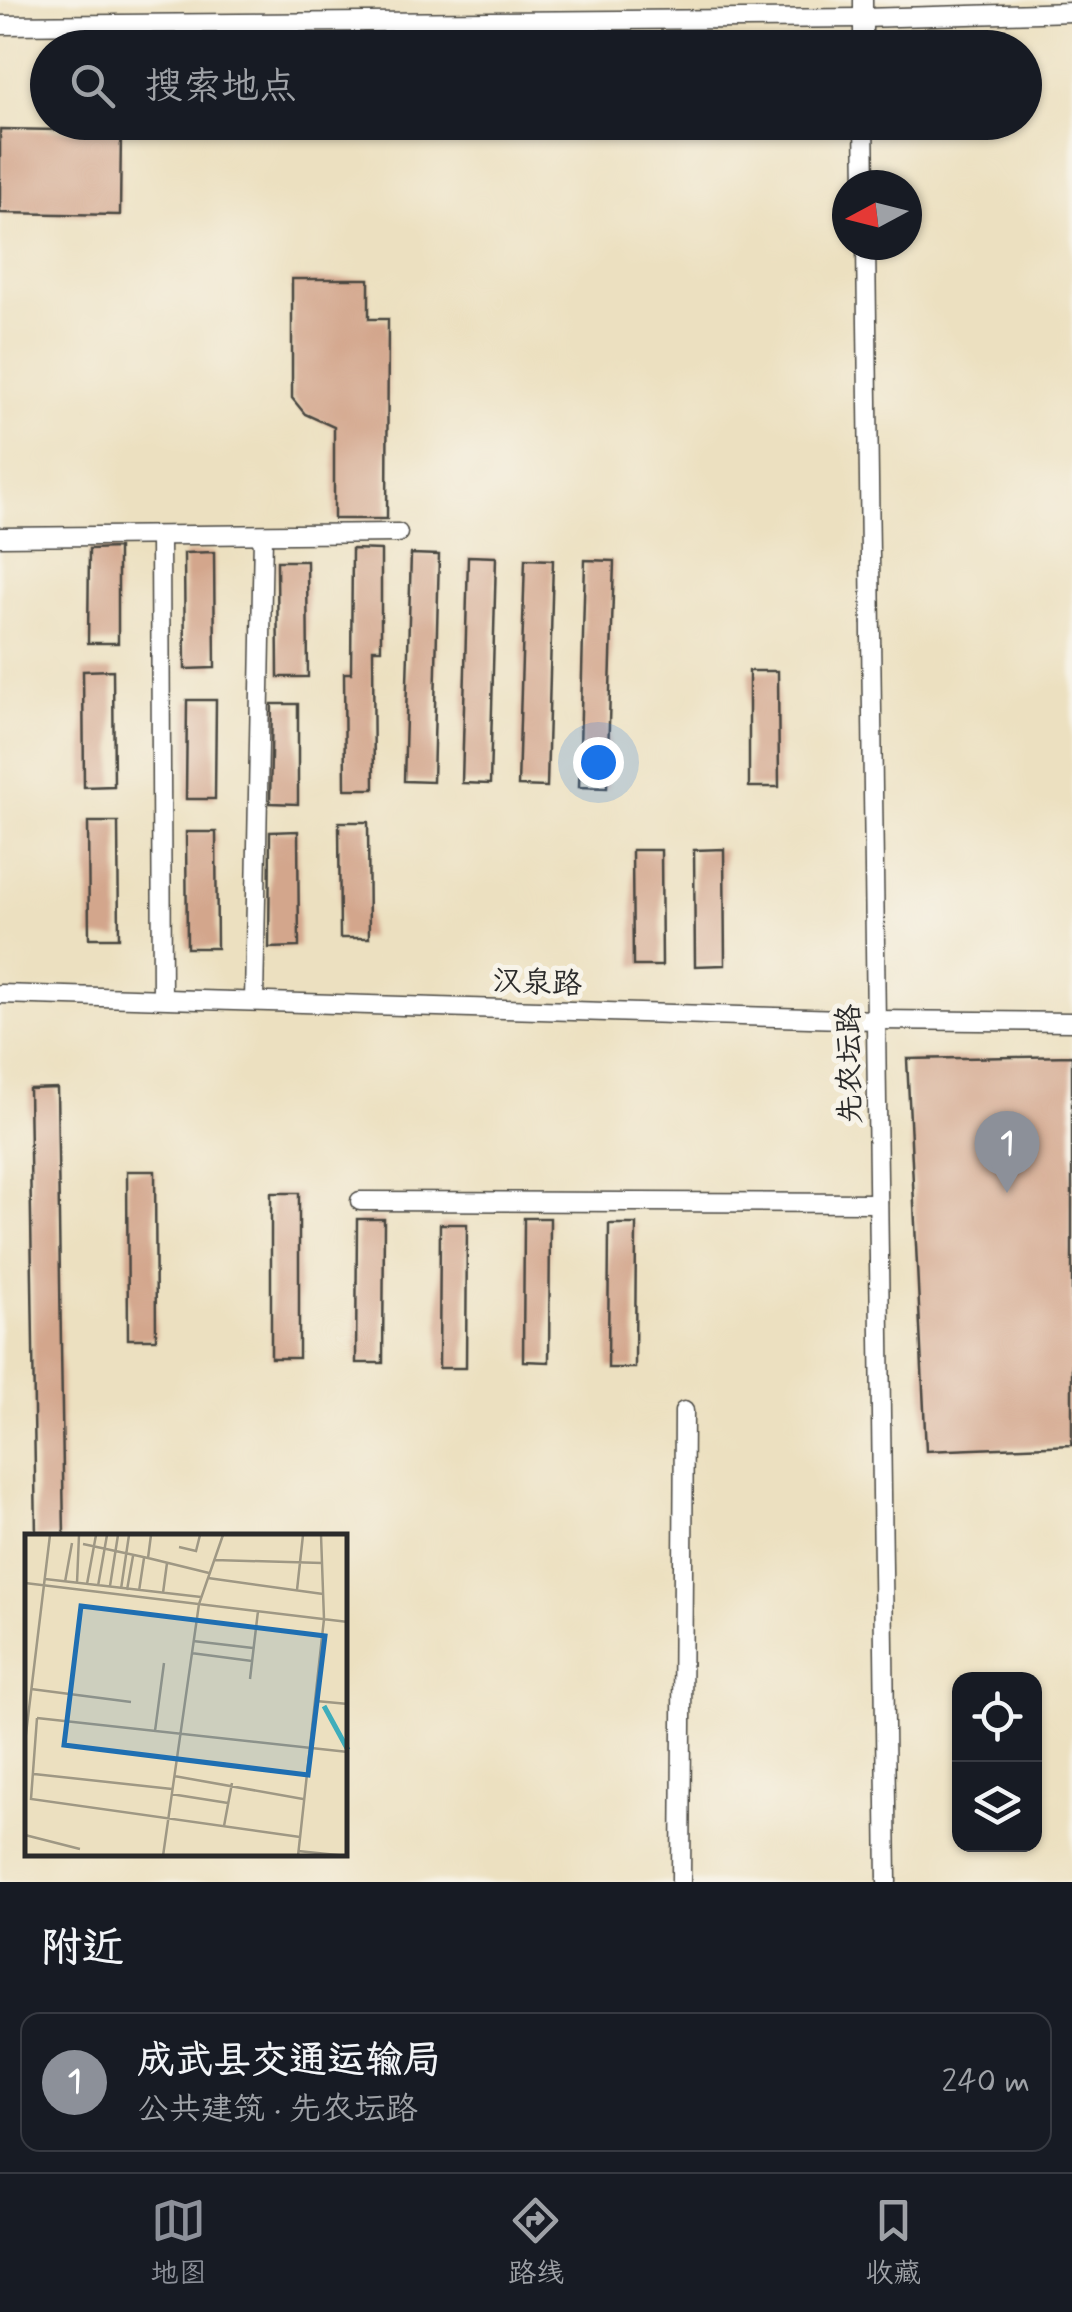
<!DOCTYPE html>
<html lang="zh">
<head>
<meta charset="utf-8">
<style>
	:root { --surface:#171b24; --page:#20242c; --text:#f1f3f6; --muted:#9ea1a6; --line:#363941; --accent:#8c9099 }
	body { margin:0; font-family:Mynerve,"LXGW WenKai TC",sans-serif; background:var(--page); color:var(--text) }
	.controls { position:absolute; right:30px; bottom:30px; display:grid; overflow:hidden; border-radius:20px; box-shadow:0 2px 8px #0004 }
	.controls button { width:90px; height:90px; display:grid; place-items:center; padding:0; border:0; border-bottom:2px solid var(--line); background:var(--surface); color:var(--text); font:50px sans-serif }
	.compass { position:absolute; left:832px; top:170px; width:90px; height:90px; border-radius:50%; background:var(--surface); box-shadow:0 2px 8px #0004; rotate:263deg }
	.you { position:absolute; left:598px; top:762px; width:35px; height:35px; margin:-25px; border:8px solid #fff; border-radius:50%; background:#1a73e8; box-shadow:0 0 0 15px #1a73e833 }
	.badge { display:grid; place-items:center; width:65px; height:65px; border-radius:50%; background:var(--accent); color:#fff; font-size:32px; font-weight:700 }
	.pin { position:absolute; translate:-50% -82px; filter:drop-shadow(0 2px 5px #0008) }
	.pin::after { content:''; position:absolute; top:52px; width:35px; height:30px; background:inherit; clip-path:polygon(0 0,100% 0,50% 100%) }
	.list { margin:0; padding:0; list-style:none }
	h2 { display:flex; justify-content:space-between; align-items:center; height:130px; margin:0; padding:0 40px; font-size:42px }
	h2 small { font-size:32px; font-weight:400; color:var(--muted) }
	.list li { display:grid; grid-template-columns:65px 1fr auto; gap:30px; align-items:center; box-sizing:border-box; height:140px; margin:0 20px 20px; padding:0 20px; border:2px solid var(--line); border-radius:20px }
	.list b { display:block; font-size:38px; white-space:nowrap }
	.list p { margin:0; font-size:32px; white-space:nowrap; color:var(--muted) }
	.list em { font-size:32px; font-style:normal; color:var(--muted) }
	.icon { flex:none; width:55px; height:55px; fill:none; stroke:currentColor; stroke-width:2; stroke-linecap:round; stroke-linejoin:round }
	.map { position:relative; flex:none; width:1072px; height:1882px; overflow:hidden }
	.search { position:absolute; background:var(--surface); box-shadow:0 2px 8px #0004; left:30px; right:30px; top:30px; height:110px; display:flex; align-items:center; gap:25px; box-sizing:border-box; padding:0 35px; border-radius:55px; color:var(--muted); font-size:38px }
	.sheet { height:290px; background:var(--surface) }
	nav { display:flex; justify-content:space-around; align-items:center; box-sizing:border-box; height:140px; border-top:2px solid var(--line); background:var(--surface); font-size:28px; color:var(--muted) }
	nav a { display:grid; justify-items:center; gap:5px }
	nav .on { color:var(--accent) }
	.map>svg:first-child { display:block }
	.building { fill:#d3a68c }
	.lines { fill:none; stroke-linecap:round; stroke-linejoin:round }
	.minor-casing { stroke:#484641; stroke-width:21 }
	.minor { stroke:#fff; stroke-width:18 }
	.labels { text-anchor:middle; stroke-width:10; stroke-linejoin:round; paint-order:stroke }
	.street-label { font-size:30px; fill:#2b2b2b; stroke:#f7f3e8 }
	.inset-river { fill:none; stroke:#3eadbb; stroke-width:5 }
	.inset-road { fill:none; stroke:#9f9884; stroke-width:2.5 }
	.view { fill:#1f6fb2; fill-opacity:0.15; stroke:#1f6fb2; stroke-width:5 }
	.inset-edge { fill:none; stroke:#2b2b2b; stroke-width:5 }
</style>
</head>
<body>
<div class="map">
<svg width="1072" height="1882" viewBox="0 0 1072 1882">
	<rect width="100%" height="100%" fill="#f7f3e8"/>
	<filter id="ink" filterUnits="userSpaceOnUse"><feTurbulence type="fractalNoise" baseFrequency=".01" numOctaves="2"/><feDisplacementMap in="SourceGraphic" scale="20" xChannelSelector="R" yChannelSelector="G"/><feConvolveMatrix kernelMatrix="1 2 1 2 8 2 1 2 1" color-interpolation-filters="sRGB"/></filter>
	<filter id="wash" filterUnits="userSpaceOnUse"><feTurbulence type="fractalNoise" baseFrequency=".0048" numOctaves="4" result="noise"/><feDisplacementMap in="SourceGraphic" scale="40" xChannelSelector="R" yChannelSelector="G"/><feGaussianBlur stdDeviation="2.25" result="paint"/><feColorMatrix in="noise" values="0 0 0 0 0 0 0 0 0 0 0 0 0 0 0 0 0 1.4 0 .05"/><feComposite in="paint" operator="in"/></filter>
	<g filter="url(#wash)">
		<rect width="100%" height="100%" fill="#ece0c0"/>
		<g id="blocks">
			<g class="building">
				<path d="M0,129L121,131L120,215L0,213Z"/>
				<path d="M292,279H369V319H388L387,519H334V427L305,414L292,398Z"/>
				<path d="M118,548V643H88L89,549Z"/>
				<path d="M352,549L381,550V649H373L374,789H345L344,673H351Z"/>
				<path d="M214,552L215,668L185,669L184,553Z"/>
				<path d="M411,554L439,555L433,782L404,781Z"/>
				<path d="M468,556L496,557L490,784L462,783Z"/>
				<path d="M525,559L553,560L547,787L518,786Z"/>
				<path d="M585,560L614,561L607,788L579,787Z"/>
				<path d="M277,561H307L308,677H278Z"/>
				<path d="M113,670L114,786L84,787L83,671Z"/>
				<path d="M749,671H778L779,787H749Z"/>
				<path d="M187,700H216L215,799H186Z"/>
				<path d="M272,704H298V804L270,803Z"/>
				<path d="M88,822H118L119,938H89Z"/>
				<path d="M339,822H368L369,938H340Z"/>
				<path d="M298,831L299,947L269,948L270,832Z"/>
				<path d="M186,832H216L217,948H187Z"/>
				<path d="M724,849L725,965L695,966L694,850Z"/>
				<path d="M632,850H661L662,966H633Z"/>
				<path d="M1072,1056V1445L926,1451L907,1059Z"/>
				<path d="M57,1088L64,1537H36L29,1089Z"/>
				<path d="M127,1171H155L156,1339H128Z"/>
				<rect x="271" y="1193" width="28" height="165"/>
				<path d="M524,1218H550L549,1362L523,1361Z"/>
				<path d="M357,1219H384L383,1363H356Z"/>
				<path d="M440,1224H467L466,1368H439Z"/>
				<path d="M609,1224H636L635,1368H608Z"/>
			</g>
		</g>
	</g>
	<g filter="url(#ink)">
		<use href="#blocks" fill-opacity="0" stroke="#484641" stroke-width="2.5"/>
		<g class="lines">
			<defs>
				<g id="minor">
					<path d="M863,0V48"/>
					<path d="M0,25L863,18L1072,12"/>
					<path d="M864,122L865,185"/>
					<path d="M866,245L887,1882"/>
					<path d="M160,536L162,998"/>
					<path d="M0,537L398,533"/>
					<path d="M0,994L876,1020L1072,1022"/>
					<path d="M254,1001L263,535"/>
					<path d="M360,1201L878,1203"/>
					<path d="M681,1882L684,1411"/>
				</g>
			</defs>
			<use href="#minor" class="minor-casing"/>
			<use href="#minor" class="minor"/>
		</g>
	</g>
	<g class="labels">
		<g class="street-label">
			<text transform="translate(537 982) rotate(2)" y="10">汉泉路</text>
			<text transform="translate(849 1064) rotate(-91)" y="10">先农坛路</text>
		</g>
	</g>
	<g transform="translate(25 1534)">
		<rect width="322" height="322" fill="#ece0c0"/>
		<path class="inset-river" d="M299,172L323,216"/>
		<path class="inset-road" d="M126,1L123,24L184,39M58,10L123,24M154,13L171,17L175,1M189,26L297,29M183,44L298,60M20,45L176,63M40,48L47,9M0,49L323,88M52,49L54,1M62,50L71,1M73,52L82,1M85,52L93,1M96,55L104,1M102,56L108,22M272,56L278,1M114,57L119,24M138,59L142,29M168,107L228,114M166,119L227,127M225,145L233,77M6,155L106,168M291,167L323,170M12,184L6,265L275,303M12,184L323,218M130,197L139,129M0,208L25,1M9,240L147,255M149,242L278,265M146,260L203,269M199,292L207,249M0,301L55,315M273,317L322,322M138,322L174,70L198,1M273,322L299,85L296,1"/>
		<path class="view" d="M56,72L300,102L283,241L39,211Z"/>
		<rect width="322" height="322" class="inset-edge"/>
	</g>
</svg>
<div class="controls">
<button><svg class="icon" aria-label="locate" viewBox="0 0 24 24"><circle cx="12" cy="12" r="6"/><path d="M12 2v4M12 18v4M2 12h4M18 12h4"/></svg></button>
<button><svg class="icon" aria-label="layers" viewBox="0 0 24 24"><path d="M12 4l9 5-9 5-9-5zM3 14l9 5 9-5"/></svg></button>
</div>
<svg class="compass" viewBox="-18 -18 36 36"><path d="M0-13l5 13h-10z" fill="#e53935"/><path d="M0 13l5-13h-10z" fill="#9ea1a6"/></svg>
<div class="you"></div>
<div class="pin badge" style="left:1007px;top:1193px">1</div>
<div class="search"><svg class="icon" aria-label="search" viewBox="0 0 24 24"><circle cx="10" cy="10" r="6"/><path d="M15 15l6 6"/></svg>搜索地点</div>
</div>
<section class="sheet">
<h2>附近<small></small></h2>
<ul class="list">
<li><span class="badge">1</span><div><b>成武县交通运输局</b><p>公共建筑 · 先农坛路</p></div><em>240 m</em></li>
</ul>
</section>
<nav>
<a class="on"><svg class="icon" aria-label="map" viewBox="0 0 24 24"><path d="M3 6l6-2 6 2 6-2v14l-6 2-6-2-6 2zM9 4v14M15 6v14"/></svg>地图</a>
<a><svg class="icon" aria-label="directions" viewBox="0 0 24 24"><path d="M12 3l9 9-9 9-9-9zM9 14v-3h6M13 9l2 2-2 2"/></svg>路线</a>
<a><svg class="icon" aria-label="saved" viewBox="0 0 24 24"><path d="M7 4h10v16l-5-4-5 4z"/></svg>收藏</a>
</nav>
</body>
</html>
